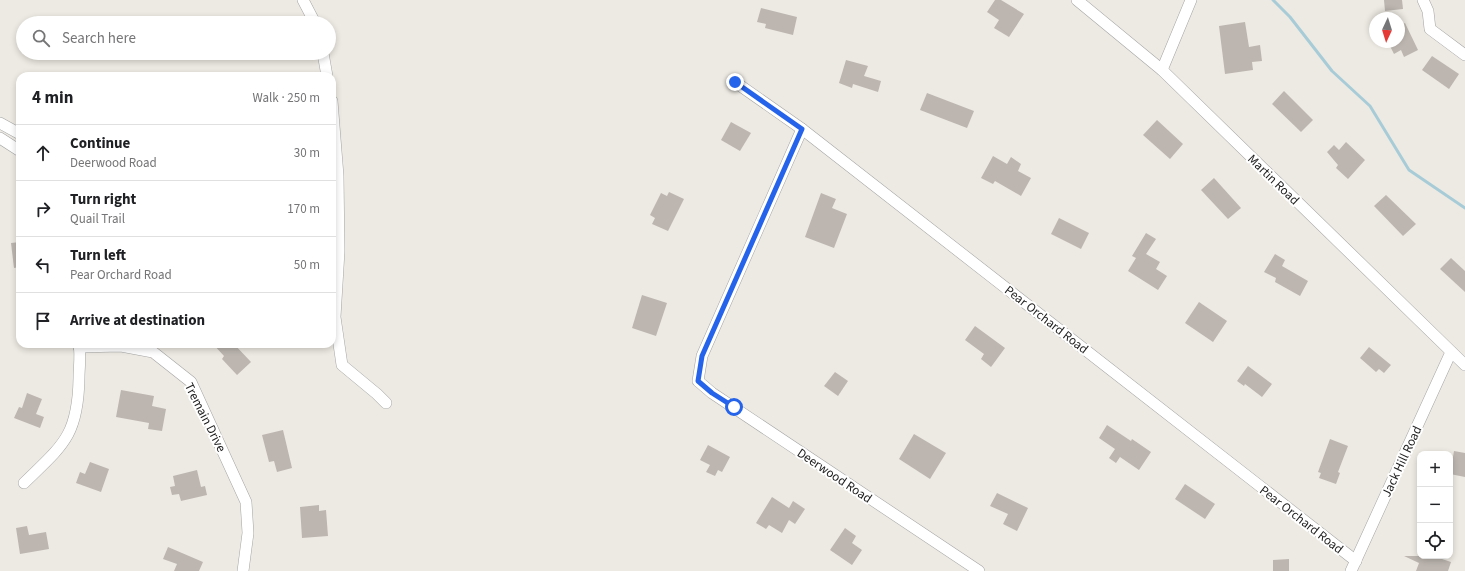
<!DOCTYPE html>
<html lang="en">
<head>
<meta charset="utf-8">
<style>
	:root { --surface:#fff; --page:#f2f2f2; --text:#202124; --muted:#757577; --line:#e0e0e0 }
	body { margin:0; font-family:"Source Sans 3",sans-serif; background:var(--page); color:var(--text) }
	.controls { position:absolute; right:12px; bottom:12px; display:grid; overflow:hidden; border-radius:8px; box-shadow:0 2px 6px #0003 }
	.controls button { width:36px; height:36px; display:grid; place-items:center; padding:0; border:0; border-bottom:1px solid var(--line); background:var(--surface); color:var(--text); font:20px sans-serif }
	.compass { position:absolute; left:1369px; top:12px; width:36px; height:36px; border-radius:50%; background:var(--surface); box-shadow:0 2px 6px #0003; rotate:184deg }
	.stop { position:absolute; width:12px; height:12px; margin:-9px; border:3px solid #2563eb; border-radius:50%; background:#fff }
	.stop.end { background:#2563eb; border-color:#fff; box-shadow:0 1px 4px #0008 }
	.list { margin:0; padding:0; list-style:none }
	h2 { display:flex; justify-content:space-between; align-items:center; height:52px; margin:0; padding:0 16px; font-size:17px }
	h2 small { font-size:13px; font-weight:400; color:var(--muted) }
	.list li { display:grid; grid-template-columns:26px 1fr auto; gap:12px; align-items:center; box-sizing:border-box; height:56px; padding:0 16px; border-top:1px solid var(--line) }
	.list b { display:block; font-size:15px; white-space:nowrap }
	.list p { margin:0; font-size:13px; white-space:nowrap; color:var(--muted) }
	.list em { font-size:13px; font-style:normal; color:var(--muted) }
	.icon { flex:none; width:22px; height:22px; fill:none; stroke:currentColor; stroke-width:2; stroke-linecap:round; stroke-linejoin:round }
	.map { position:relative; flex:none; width:1465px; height:571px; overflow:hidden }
	.search { position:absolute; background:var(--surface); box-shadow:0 2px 6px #0003; left:16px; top:16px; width:320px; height:44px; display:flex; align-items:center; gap:10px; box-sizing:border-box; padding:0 14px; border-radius:22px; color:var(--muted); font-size:15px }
	.panel { position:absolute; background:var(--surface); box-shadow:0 2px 6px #0003; left:16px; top:72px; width:320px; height:276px; border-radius:12px }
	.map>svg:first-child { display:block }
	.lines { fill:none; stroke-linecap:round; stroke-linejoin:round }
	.stream { stroke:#a7ccd7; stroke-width:3 }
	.building { fill:#bdb6b0 }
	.minor-casing { stroke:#a4a4a4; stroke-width:12 }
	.minor { stroke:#fff; stroke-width:11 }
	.route { stroke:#2563eb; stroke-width:5 }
	.labels { text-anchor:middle; stroke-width:4; stroke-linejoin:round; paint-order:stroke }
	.street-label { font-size:13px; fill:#1d1d1d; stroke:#fff }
</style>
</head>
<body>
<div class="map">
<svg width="1465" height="571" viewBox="0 0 1465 571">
	<rect width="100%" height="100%" fill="#edeae3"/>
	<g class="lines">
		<path class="stream" d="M1273,0L1290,17L1332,71L1370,106L1409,170L1465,208"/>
	</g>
	<g class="building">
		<path d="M995,0H1001L1024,14L1009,37L994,28L999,20L987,12Z"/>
		<path d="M1384,0H1402L1403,9L1385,11Z"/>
		<path d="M761,8L797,17L793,35L765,28L766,24L757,22Z"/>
		<path d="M1245,22L1249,47L1260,45L1262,61L1252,62L1253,70L1225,74L1219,26Z"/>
		<path d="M1405,23L1418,50L1404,57L1401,50L1394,54L1389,44L1399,42V26Z"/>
		<path d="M1432,56L1459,74L1449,89L1422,70Z"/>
		<path d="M846,60L868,66L864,76L881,81L878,92L853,84L852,88L839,83Z"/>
		<path d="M1284,91L1313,120L1301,132L1272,104Z"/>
		<path d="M927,93L974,111L967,128L920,110Z"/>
		<path d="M1157,120L1183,144L1170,159L1143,135Z"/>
		<path d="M731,122L751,133L740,151L721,140Z"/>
		<path d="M1346,142L1365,160L1348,179L1336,168L1338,165L1327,152L1334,145L1339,150Z"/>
		<path d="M993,156L1007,164L1011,157L1021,164L1018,171L1031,178L1021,196L995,181L993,184L981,178Z"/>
		<path d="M1214,178L1241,208L1228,219L1201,190Z"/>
		<path d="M669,192L684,199L668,231L652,224L655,218L650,215L661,193L667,196Z"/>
		<path d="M821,193L836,199L832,208L847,214L834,248L805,237Z"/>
		<path d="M1386,195L1416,224L1403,236L1374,206Z"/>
		<path d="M1059,218L1089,233L1081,249L1051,234Z"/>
		<path d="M1146,233L1156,239L1146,254L1160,262L1156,269L1167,276L1158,290L1128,271L1136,258L1132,256Z"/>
		<path d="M20,242V267L14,268L11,243Z"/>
		<path d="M1275,254L1285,260L1282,266L1308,281L1300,296L1275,282L1276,278L1264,272Z"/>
		<path d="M1451,258L1465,271V292L1440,269Z"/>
		<path d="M642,295L667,303L656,336L632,328Z"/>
		<path d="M1199,302L1227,321L1213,342L1185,323Z"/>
		<path d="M975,326L1005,348L991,367L981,359L984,354L965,340Z"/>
		<path d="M213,344H234L251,362L237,375L222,359L224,356Z"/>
		<path d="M1369,347L1391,365L1384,373L1379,369L1376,372L1360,358Z"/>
		<path d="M1248,366L1272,384L1262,397L1245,384L1244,386L1237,381Z"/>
		<path d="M835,372L848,381L838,396L824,386Z"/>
		<path d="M121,390L154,396L152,406L166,409L162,431L148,429L149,423L116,417Z"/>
		<path d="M27,393L42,399L36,414L44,417L40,428L14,418L19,407L22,408Z"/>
		<path d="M1107,425L1131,441L1132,439L1151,452L1139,470L1120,457L1116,463L1109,458L1115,449L1099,438Z"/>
		<path d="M283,430L292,468L277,472L274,461L269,462L262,435Z"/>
		<path d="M914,434L946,453L930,479L899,459Z"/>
		<path d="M1330,439L1348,446L1338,472L1340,473L1336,484L1319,478L1321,473L1318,472Z"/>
		<path d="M708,445L730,457L722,472L718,470L715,476L706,472L710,465L700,460Z"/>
		<path d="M1454,451L1465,453V477L1450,474Z"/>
		<path d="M90,462L109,469L101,492L76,483L80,472L85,474Z"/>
		<path d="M197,470L201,487L205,486L207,495L181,501L179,494L172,495L170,487L175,486L173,476Z"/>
		<path d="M1185,484L1215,504L1205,519L1175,499Z"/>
		<path d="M997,493L1028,508L1017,531L1003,524L1008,514L990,506Z"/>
		<path d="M772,497L789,508L793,501L805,509L795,524L789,520L782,533L769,525L766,529L756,523Z"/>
		<path d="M319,505V511L326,510L328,536L302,538L300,507Z"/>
		<path d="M27,526L29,535L46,532L49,549L20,554L16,528Z"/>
		<path d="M845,528L856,536L852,543L862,550L852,565L830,550Z"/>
		<path d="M168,547L203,562L199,571H174L177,564L163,559Z"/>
		<path d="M1404,556H1433L1451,562L1448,571H1416L1419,563Z"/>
		<path d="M1289,559V571H1273V560Z"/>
	</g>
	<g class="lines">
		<defs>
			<g id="minor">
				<path d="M303,0L315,23"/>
				<path d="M1077,0L1162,70L1465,365"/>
				<path d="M1423,0L1428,11L1430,29L1465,55"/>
				<path d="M323,53L327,76"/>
				<path d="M1162,70L1191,0"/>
				<path d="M735,82L802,129L1356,561"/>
				<path d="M332,101L338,176L339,251L335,317L342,365L377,394L386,403"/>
				<path d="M0,123L20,134"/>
				<path d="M802,129L702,356L698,381L712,393L979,571"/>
				<path d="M0,138L20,151"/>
				<path d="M79,347L121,346L153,352L191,382L246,502L248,533L243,571"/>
				<path d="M24,483C63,445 78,436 79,378C79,367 81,355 79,344"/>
				<path d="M1351,571L1451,352"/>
			</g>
		</defs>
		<use href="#minor" class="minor-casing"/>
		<use href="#minor" class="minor"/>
	</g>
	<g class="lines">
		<path class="route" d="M734,407L712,393L698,381L702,356L802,129L735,82"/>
	</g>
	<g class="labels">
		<g class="street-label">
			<text transform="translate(1274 179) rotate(44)" y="5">Martin Road</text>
			<text transform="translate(1047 319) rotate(38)" y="5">Pear Orchard Road</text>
			<text transform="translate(206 417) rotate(63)" y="5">Tremain Drive</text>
			<text transform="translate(1401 461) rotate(-65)" y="5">Jack Hill Road</text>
			<text transform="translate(835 475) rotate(34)" y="5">Deerwood Road</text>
			<text transform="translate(1302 519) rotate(38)" y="5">Pear Orchard Road</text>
		</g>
	</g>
</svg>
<div class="controls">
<button>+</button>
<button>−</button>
<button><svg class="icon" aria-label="locate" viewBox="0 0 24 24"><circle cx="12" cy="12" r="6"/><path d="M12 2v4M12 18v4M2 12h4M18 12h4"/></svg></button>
</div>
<svg class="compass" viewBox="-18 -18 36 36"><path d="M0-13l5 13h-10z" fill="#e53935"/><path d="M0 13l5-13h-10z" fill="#757577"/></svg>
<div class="stop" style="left:734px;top:407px"></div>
<div class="stop end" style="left:735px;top:82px"></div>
<div class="search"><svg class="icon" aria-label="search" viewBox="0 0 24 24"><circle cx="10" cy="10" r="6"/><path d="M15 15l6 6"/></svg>Search here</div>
<section class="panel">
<h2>4 min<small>Walk · 250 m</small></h2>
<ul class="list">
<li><svg class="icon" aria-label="ahead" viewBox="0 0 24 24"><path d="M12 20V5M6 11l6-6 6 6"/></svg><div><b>Continue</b><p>Deerwood Road</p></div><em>30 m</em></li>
<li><svg class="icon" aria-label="right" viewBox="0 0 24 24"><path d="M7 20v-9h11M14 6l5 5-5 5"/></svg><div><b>Turn right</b><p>Quail Trail</p></div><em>170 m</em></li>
<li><svg class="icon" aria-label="left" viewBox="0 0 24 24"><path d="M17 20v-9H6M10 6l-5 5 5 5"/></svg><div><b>Turn left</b><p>Pear Orchard Road</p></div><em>50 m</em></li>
<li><svg class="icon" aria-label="arrive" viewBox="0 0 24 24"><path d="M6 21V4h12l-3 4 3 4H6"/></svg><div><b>Arrive at destination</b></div></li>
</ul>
</section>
</div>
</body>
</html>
